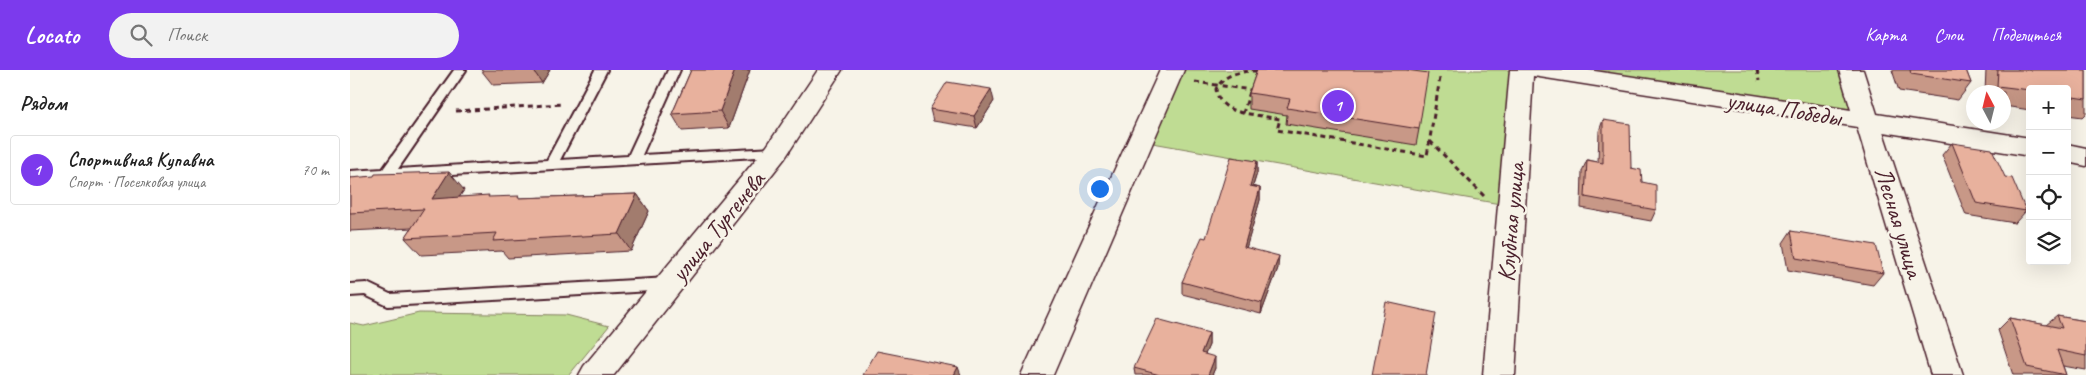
<!DOCTYPE html>
<html lang="ru">
<head>
<meta charset="utf-8">
<style>
	:root { --surface:#fff; --page:#f2f2f2; --text:#222; --muted:#767676; --line:#e0e0e0; --accent:#7c3aed }
	body { margin:0; font-family:Caveat,sans-serif; background:var(--page); color:var(--text) }
	.controls { position:absolute; right:15px; top:15px; display:grid; overflow:hidden; border-radius:5px; box-shadow:0 5px 20px #0002 }
	.controls button { width:45px; height:45px; display:grid; place-items:center; padding:0; border:0; border-bottom:1px solid var(--line); background:var(--surface); color:var(--text); font:25px sans-serif }
	.compass { position:absolute; left:1616px; top:15px; width:45px; height:45px; border-radius:50%; background:var(--surface); box-shadow:0 5px 20px #0002; rotate:353deg }
	.you { position:absolute; left:749px; top:118px; width:18px; height:18px; margin:-12px; border:4px solid #fff; border-radius:50%; background:#1a73e8; box-shadow:0 0 0 8px #1a73e833 }
	.badge { display:grid; place-items:center; width:32px; height:32px; border-radius:50%; background:var(--accent); color:#fff; font-size:16px; font-weight:700 }
	.pin { position:absolute; translate:-50% -50%; border:2px solid #fff; box-shadow:0 1px 5px #0006 }
	.list { margin:0; padding:0; list-style:none }
	h2 { display:flex; justify-content:space-between; align-items:center; height:65px; margin:0; padding:0 20px; font-size:21px }
	h2 small { font-size:16px; font-weight:400; color:var(--muted) }
	.list li { display:grid; grid-template-columns:32px 1fr auto; gap:15px; align-items:center; box-sizing:border-box; height:70px; margin:0 10px 10px; padding:0 10px; border:1px solid var(--line); border-radius:5px }
	.list b { display:block; font-size:19px; white-space:nowrap }
	.list p { margin:0; font-size:16px; white-space:nowrap; color:var(--muted) }
	.list em { font-size:16px; font-style:normal; color:var(--muted) }
	.icon { flex:none; width:28px; height:28px; fill:none; stroke:currentColor; stroke-width:2; stroke-linecap:round; stroke-linejoin:round }
	.map { position:relative; flex:none; width:1736px; height:305px; overflow:hidden }
	header { display:flex; align-items:center; gap:30px; box-sizing:border-box; height:70px; padding:0 25px; background:var(--accent); color:#fff }
	header strong { font-size:24px }
	nav { display:flex; gap:28px; margin-inline-start:auto; font-size:18px }
	.search { width:350px; height:45px; background:var(--page); display:flex; align-items:center; gap:12px; box-sizing:border-box; padding:0 18px; border-radius:28px; color:var(--muted); font-size:19px }
	main { display:flex }
	aside { flex:1; background:var(--surface) }
	.map>svg:first-child { display:block }
	.green { fill:#bfdc93; stroke:#847e5f }
	.lines { fill:none; stroke-linecap:round; stroke-linejoin:round }
	.service-casing { stroke:#4a1f2b; stroke-width:4 }
	.minor-casing { stroke:#4a1f2b; stroke-width:3 }
	.path { stroke:#4a1f2b; stroke-width:3; stroke-dasharray:5 4; stroke-linecap:butt }
	.service { fill:#f7f3e8; fill-rule:evenodd }
	.minor { fill:#f7f3e8; fill-rule:evenodd }
	.wall { fill:#c89887; stroke:#4a1f2b }
	.shaded-wall { fill:#a27c6e; stroke:#4a1f2b }
	.building { fill:#e8b19d; stroke:#4a1f2b }
	.labels { text-anchor:middle; stroke-width:5; stroke-linejoin:round; paint-order:stroke }
	.street-label { font-size:25px; fill:#4a1f2b; stroke:#f7f3e8 }
</style>
</head>
<body>
<header>
<strong>Locato</strong>
<div class="search"><svg class="icon" aria-label="search" viewBox="0 0 24 24"><circle cx="10" cy="10" r="6"/><path d="M15 15l6 6"/></svg>Поиск</div>
<nav><a>Карта</a><a>Слои</a><a>Поделиться</a></nav>
</header>
<main>
<aside>
<h2>Рядом<small></small></h2>
<ul class="list">
<li><span class="badge">1</span><div><b>Спортивная Купавна</b><p>Спорт · Поселковая улица</p></div><em>70 m</em></li>
</ul>
</aside>
<div class="map">
<svg width="1736" height="305" viewBox="0 0 1736 305">
	<rect width="100%" height="100%" fill="#f7f3e8"/>
	<filter id="ink" filterUnits="userSpaceOnUse"><feTurbulence type="fractalNoise" baseFrequency=".02" numOctaves="2"/><feDisplacementMap in="SourceGraphic" scale="10" xChannelSelector="R" yChannelSelector="G"/><feConvolveMatrix kernelMatrix="1 2 1 2 8 2 1 2 1" color-interpolation-filters="sRGB"/></filter>
	<g filter="url(#ink)">
		<g class="green">
			<path d="M829,0H1166L1156,135L797,72Z"/>
			<path d="M1240,0H1492L1505,39L1492,41Z"/>
			<path d="M69,243L216,245L259,256L219,305H43L31,303L28,305H0V253L14,256Z"/>
		</g>
		<g class="lines">
			<defs>
				<g id="service">
					<path d="M104,0H116L48,99L197,90L245,0H257L210,90L278,86L318,0H330L292,85L426,78L431,79L432,82L431,85L426,86L0,111V101L33,99Z"/>
					<path d="M319,208L324,210L326,214L324,218L319,220L38,236L15,225L0,226V214L17,213L40,224Z"/>
				</g>
				<g id="minor">
					<path d="M468,0H492L435,88L264,305H229L234,296L417,76Z"/>
					<path d="M810,0H834L703,305H671Z"/>
					<path d="M1160,0H1238L1501,40L1489,0H1513L1527,44L1680,68V86L1533,62L1613,305H1581L1507,57L1183,6L1165,305H1133Z"/>
					<path d="M1717,74L1736,78V96L1717,92Z"/>
				</g>
			</defs>
			<use href="#service" class="service-casing"/>
			<use href="#minor" class="minor-casing"/>
			<g class="path">
				<path d="M1407,0L1409,11"/>
				<path d="M845,12L901,20"/>
				<path d="M900,22L893,43L930,49L927,60L1077,86L1090,8"/>
				<path d="M106,41L212,34"/>
				<path d="M893,43C879,40 868,34 866,19C875,3 891,1 908,1"/>
				<path d="M1080,71L1135,127"/>
			</g>
			<use href="#service" class="service"/>
			<use href="#minor" class="minor"/>
		</g>
		<g class="wall">
			<path d="M131,0H200L192,13L143,15Z"/>
			<path d="M341,0H400L379,58L332,61L322,44Z"/>
			<path d="M907,0L1069,59L1066,75L936,54L937,45L899,39V23Z"/>
			<path d="M1542,0H1616L1621,13L1608,30L1549,21Z"/>
			<path d="M1636,0H1736V44L1733,47L1717,45V19H1680V40L1654,36V22H1635Z"/>
			<path d="M644,31L627,58L583,51L580,39Z"/>
			<path d="M1253,50L1281,98L1292,112L1306,140L1301,151L1231,138L1232,101L1237,90L1248,92L1249,61Z"/>
			<path d="M1602,73L1655,107L1676,141L1665,153L1616,145L1592,85Z"/>
			<path d="M907,91V103L903,116L910,118V130L896,178L928,198L911,244L832,224V212L856,168Z"/>
			<path d="M0,108L114,120L109,127L171,128L287,124L299,141L281,181L158,188L152,181L71,185L55,168L62,158L0,161Z"/>
			<path d="M1441,161L1533,203L1523,215L1438,200L1433,173Z"/>
			<path d="M1707,246L1736,251V300L1713,296L1716,305H1663L1648,260L1660,248L1696,255Z"/>
			<path d="M859,263V275L855,284L865,298L862,305H785L784,298Z"/>
		</g>
		<g class="shaded-wall">
			<path d="M183,0H200L192,13Z"/>
			<path d="M385,0H400L379,58L370,41Z"/>
			<path d="M641,19L644,31L627,58L624,46Z"/>
			<path d="M907,91V103L899,128L900,116Z"/>
			<path d="M99,102L114,120L97,146L82,129Z"/>
			<path d="M910,118V130L893,189L894,177Z"/>
			<path d="M287,124L299,141L281,181L269,164Z"/>
			<path d="M929,186L928,198L911,244L912,233Z"/>
			<path d="M859,263V275L851,294V283Z"/>
			<path d="M865,287V298L862,305H858Z"/>
			<path d="M608,297L611,305H604Z"/>
		</g>
		<g class="building">
			<path d="M341,0H385L370,41L322,44Z"/>
			<path d="M907,0H1056L1078,3L1069,59L937,38L940,29L899,23Z"/>
			<path d="M1560,0H1616L1621,13L1561,4Z"/>
			<path d="M1648,0H1736V29L1717,26V19H1680V20L1647,16Z"/>
			<path d="M597,12L641,19L624,46L580,39Z"/>
			<path d="M1253,50L1280,54L1281,98L1291,100L1292,112L1306,115V140L1235,127L1237,90L1253,93Z"/>
			<path d="M1602,73L1642,79L1655,107L1662,108L1676,141L1626,133Z"/>
			<path d="M881,87L907,91L900,116L910,118L894,177L929,186L912,233L832,212L852,167L856,168Z"/>
			<path d="M99,102L82,129L139,125L138,127L169,126L168,128L287,124L269,164L143,171L147,163L55,168L74,139L0,143V108L24,106L25,104Z"/>
			<path d="M1441,161L1526,175L1533,203L1446,188Z"/>
			<path d="M1036,232L1086,243L1076,305H1022Z"/>
			<path d="M1707,246L1736,251V286L1707,280L1716,305L1677,297L1660,248L1712,258Z"/>
			<path d="M807,249L859,263L851,283L865,287L858,305H810L784,298Z"/>
			<path d="M527,281L608,297L604,305H513Z"/>
		</g>
	</g>
	<g class="labels">
		<g class="street-label">
			<text transform="translate(1434 38) rotate(9)" y="9">улица Победы</text>
			<text transform="translate(1160 152) rotate(-85)" y="9">Клубная улица</text>
			<text transform="translate(1550 152) rotate(73)" y="9">Лесная улица</text>
			<text transform="translate(367 156) rotate(-51)" y="9">улица Тургенева</text>
		</g>
	</g>
</svg>
<div class="controls">
<button>+</button>
<button>−</button>
<button><svg class="icon" aria-label="locate" viewBox="0 0 24 24"><circle cx="12" cy="12" r="6"/><path d="M12 2v4M12 18v4M2 12h4M18 12h4"/></svg></button>
<button><svg class="icon" aria-label="layers" viewBox="0 0 24 24"><path d="M12 4l9 5-9 5-9-5zM3 14l9 5 9-5"/></svg></button>
</div>
<svg class="compass" viewBox="-18 -18 36 36"><path d="M0-13l5 13h-10z" fill="#e53935"/><path d="M0 13l5-13h-10z" fill="#767676"/></svg>
<div class="you"></div>
<div class="pin badge" style="left:988px;top:36px">1</div>
</div>
</main>
</body>
</html>
